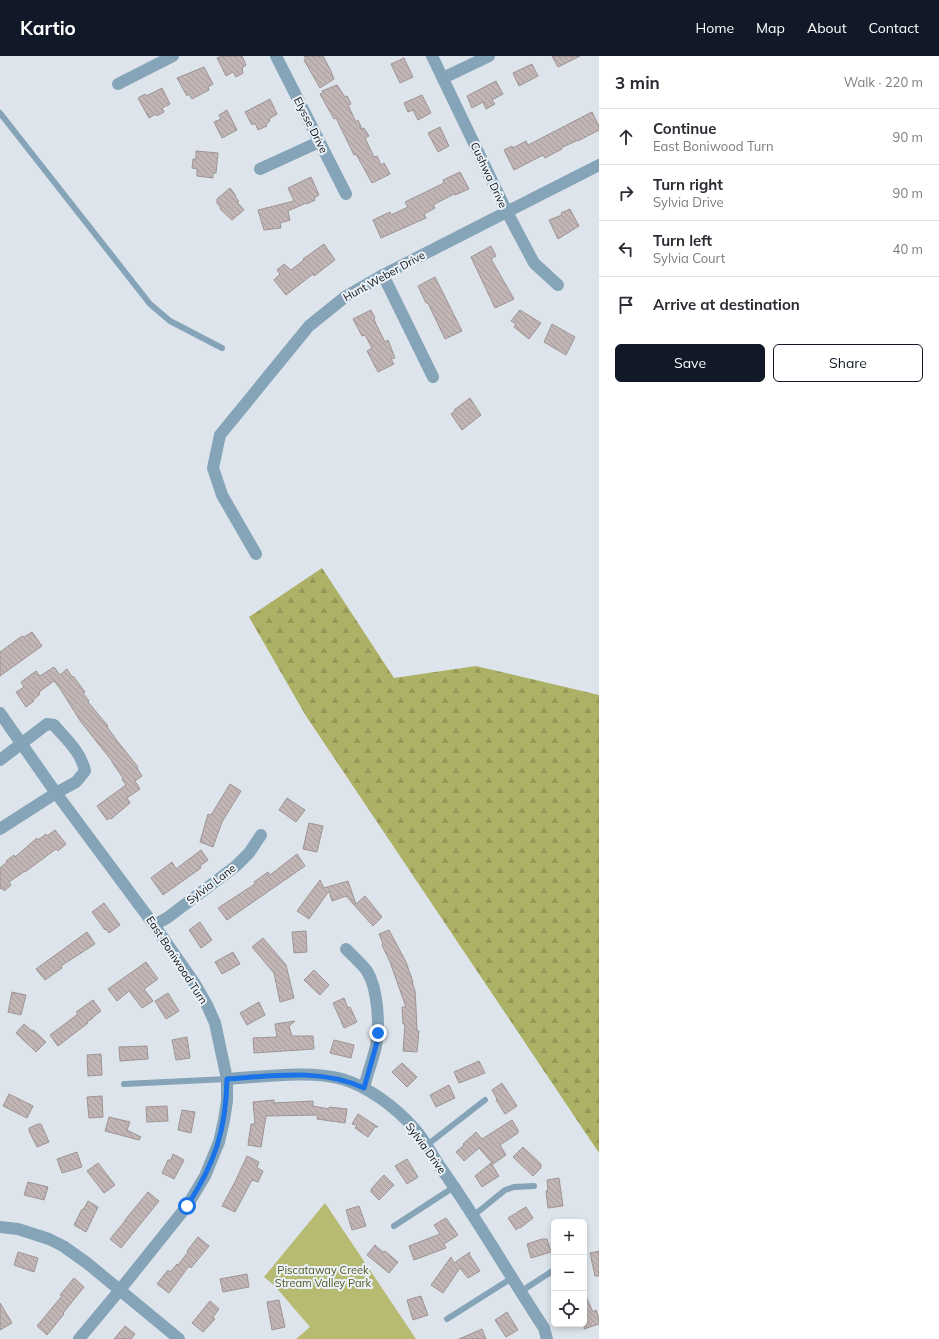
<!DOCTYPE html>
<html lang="en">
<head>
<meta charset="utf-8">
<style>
	:root { --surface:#fff; --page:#f7f7f7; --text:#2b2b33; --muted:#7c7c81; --line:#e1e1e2; --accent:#111827 }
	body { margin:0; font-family:Mulish,sans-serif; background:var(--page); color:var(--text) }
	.controls { position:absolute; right:12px; bottom:12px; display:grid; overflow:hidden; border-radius:6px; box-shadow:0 2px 6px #0003 }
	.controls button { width:36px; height:36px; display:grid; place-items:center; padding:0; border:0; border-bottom:1px solid var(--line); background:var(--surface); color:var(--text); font:20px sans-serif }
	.stop { position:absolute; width:12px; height:12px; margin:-9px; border:3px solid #1a73e8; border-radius:50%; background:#fff }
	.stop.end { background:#1a73e8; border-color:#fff; box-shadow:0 1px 4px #0008 }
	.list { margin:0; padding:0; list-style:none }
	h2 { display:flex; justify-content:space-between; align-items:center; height:52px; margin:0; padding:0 16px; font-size:17px }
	h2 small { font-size:13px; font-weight:400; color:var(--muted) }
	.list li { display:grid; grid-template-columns:26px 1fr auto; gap:12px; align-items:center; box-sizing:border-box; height:56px; padding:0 16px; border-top:1px solid var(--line) }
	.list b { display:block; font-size:15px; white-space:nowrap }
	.list p { margin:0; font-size:13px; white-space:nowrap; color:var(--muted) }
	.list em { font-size:13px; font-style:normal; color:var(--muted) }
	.actions { display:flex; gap:8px; padding:12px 16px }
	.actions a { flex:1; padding:9px 0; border:1px solid var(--accent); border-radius:6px; text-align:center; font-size:14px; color:var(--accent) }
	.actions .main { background:var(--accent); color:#fff }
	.icon { flex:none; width:22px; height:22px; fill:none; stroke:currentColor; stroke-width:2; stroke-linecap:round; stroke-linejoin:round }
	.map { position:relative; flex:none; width:599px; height:1283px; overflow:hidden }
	header { display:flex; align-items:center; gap:24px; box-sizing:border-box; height:56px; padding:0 20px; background:var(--accent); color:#fff }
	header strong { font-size:19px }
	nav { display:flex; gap:22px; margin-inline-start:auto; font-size:14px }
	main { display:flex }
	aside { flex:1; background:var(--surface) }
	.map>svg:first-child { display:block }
	.forest { fill:url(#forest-firs) }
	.green { fill:#b7bb72 }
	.building { fill:url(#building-back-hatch); stroke:#9e9493 }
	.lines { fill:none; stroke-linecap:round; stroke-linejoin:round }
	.service { stroke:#85a4b8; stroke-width:6 }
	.minor { stroke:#85a4b8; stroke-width:12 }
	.route { stroke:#1a73e8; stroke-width:5 }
	.labels { text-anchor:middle; stroke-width:4; stroke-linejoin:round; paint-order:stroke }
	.street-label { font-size:11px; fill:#111315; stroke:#eaf1f8 }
	.park-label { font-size:11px; fill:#585a22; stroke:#eaf1f8 }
</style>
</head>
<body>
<header>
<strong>Kartio</strong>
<nav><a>Home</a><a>Map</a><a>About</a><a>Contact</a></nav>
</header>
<main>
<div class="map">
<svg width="599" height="1283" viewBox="0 0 599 1283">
	<defs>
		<pattern id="forest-firs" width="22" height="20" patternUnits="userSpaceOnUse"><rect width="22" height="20" fill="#adb165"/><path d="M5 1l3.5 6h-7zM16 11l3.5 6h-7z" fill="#949757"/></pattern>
		<pattern id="building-back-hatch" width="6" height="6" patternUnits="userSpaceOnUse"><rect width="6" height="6" fill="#c1b6b5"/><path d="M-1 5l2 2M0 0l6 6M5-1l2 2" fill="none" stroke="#a59c9b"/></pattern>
	</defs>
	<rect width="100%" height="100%" fill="#dde4eb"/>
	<path class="forest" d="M322,512L394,622L476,610L599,639V1097L306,660L249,561Z"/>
	<path class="green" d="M325,1147L416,1283H296L310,1271L274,1229L264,1221Z"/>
	<g class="building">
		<path d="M222,0H242L246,9L242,12L243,17L236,21L233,16L226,20L217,2Z"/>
		<path d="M304,0H323L330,13L334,23L320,32L304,4L306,3Z"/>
		<path d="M552,0H580L558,11Z"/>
		<path d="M404,2L413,21L400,27L391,8Z"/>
		<path d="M532,8L538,20L519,30L513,17Z"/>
		<path d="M204,11L213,28L208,31L209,34L192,43L189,38L187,40L177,22Z"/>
		<path d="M496,25L503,38L492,44L495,48L486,53L483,46L472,52L467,40Z"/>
		<path d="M337,29L345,41L347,40L351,48L348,49L356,66L358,64L362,73L364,72L369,80L365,82L374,101L377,100L381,109L384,107L390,118L372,127L356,98L354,99L336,62L334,63L320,38L323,37L322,35Z"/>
		<path d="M162,32L170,48L162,52L164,56L157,60L156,58L149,62L138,42L145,38L146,40Z"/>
		<path d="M422,39L431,57L418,64L413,54L408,56L404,47Z"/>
		<path d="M270,43L277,58L269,63L270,65L266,68L267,70L258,74L255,67L252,69L245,56Z"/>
		<path d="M227,54L237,74L222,82L214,66L221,63L219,59Z"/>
		<path d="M592,56L599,70V74L578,85V84L561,92L562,93L545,102L543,99L514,114L504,94L512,90L513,92L526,85L528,89Z"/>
		<path d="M440,71L449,90L438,96L428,77Z"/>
		<path d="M196,95L218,97L216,117H213V122L197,120V113L192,112L193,103H196Z"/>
		<path d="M460,116L469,133L455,139L454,138L433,149L435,152L424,158L426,162L381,182L373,164L390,156L391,159L408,151L405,146L444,127L443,124Z"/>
		<path d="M311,121L319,139L314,142L315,144L307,148L306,147L288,155L290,164L280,167L281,172L264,174L258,154L294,145L288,132Z"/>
		<path d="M230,132L236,140L235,141L239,145L237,146L244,154L232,164L220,153L221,152L217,147V143Z"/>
		<path d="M570,153L579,170L558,183L549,164L562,159L561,157Z"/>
		<path d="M324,188L335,204L314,220L313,218L286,239L274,224L280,218L277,214L284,208L291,214L304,204L303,203Z"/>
		<path d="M491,190L496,200L491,203L514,243L495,252L471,201Z"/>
		<path d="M435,221L462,275L445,283L428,247H426L418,230Z"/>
		<path d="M371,254L375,262L374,263L376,268L385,286L388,284L395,302L391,303L394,308L378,316L367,295L372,292L365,279L362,280L353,263Z"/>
		<path d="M520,254L541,267L529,283L514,271L516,268L511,265Z"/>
		<path d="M552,268L575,281L566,299L544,286Z"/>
		<path d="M470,342L481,359L462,374L451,358L455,355L454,354Z"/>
		<path d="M32,576L42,590L0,620V596L22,580L24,581Z"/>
		<path d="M54,611L60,619L67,613L72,621L73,620L85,636L83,637L89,645L88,646L108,670L107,671L118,686L138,711L137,712L142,720L135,725L140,733L127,742L130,747L111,763L110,762L107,764L97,750L126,729L122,723L123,722L112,706V705L81,666L59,631L54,625L39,636L40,637L39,639L33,644L34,645L26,651L16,636L24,631L21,626L36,615L40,620Z"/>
		<path d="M230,728L241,735L222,766L213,791L200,786L208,758L211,759Z"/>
		<path d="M287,742L305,754L296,766L279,754Z"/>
		<path d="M309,767L323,770L317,796L303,793Z"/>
		<path d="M55,774L66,788L58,795L56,793L25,816V815L9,826L11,829L4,835L2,832L0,833V812L7,806L6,805L14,799L15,801L37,782L38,784L46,778L47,780Z"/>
		<path d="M201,794L208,804L200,810L201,812L163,839L151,822L172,806L176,813Z"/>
		<path d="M297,798L305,810L227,864L218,852L255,828L254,826L268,816L270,819Z"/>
		<path d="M320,824L324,832L348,825L356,848L365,840L382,861L373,870L346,840L332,845L329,835L309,863L297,855Z"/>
		<path d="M104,847L120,869L109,877L106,873L105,874L92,856Z"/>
		<path d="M200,866L212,884L201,892L189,874Z"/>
		<path d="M389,874L406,906L413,926H412L415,935L416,951L417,975H419L417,996L403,995L405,968H403L402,951H406L390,906L382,889L383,888L379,878Z"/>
		<path d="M306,875L307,896L294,897L292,876Z"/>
		<path d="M87,876L95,888L61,910L62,912L45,924L36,913Z"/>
		<path d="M263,882L286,909L294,942L280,946L274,917L252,891Z"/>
		<path d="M233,896L240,908L222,918L215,906Z"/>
		<path d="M146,906L158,923L144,933L153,945L142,952L129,935L117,945L108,933Z"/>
		<path d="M314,914L329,929L320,939L304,924Z"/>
		<path d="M12,936L26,939L21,959L8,956Z"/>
		<path d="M168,937L179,955L166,963L155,945Z"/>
		<path d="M344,942L348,952L350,951L357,966L344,972L333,947Z"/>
		<path d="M93,944L101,955L92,962H93L87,966L88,967L58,990L50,979L78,958L76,956Z"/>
		<path d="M259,946L265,959L247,969L240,957Z"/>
		<path d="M295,965L289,970L292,980H313L314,993L254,997L253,982L277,981L275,968Z"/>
		<path d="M24,968L32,975L33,974L46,986L36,996L16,977Z"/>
		<path d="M187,981L190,1002L176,1004L172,984Z"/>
		<path d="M334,984L354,989L351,1002L330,997Z"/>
		<path d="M147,990L148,1003L120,1005L119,991Z"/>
		<path d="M101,998L102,1019L88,1020L87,999Z"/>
		<path d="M479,1005L485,1017L459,1027L454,1016Z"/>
		<path d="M402,1007L417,1021L407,1031L392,1016Z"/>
		<path d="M502,1027L517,1050L505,1058L496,1044L497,1043L492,1034Z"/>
		<path d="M449,1029L455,1042L436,1051L430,1039Z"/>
		<path d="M9,1038L33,1050L27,1062L3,1050Z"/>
		<path d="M102,1040L103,1061L89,1062L87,1041Z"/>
		<path d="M274,1044V1047L313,1045V1050L329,1053V1051L347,1053L345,1067L317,1063L318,1059L266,1060L261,1091L248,1089L251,1068H255L253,1046Z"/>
		<path d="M167,1050L168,1065L147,1066L146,1051Z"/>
		<path d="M182,1054L195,1056L191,1077L178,1074Z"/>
		<path d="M358,1058L378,1071H375L368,1081L355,1072L357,1069L352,1068Z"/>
		<path d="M109,1061L130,1066L127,1074L141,1081L139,1084L105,1075Z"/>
		<path d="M512,1064L518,1074V1077L500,1089L506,1099L493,1108L479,1092L464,1105L456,1096L464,1089L463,1088L476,1076L482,1083Z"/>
		<path d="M38,1068H41L49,1086L37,1091L29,1075V1072Z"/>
		<path d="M523,1091L541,1108V1112L533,1120L513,1101Z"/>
		<path d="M77,1096L82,1111L62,1117L57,1103Z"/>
		<path d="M173,1098L184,1104L174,1123L162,1117L168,1104H171Z"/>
		<path d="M247,1100L259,1106L257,1112L263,1115L258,1126L252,1124L235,1156L222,1150L235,1126Z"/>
		<path d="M407,1103L418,1121L407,1128L395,1110Z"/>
		<path d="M98,1107L115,1129L104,1137L87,1115Z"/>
		<path d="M491,1107L499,1120L482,1131L475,1120Z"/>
		<path d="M384,1119L394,1129L379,1144L371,1136V1133Z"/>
		<path d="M559,1122L563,1150L548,1152L546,1135L548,1134L547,1124Z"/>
		<path d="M28,1126L48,1131L44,1144L24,1139Z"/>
		<path d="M148,1136L159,1145L121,1192L110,1183L125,1165L126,1166L125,1164Z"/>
		<path d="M88,1145L98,1151L86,1176L74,1169L82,1153L83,1154Z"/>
		<path d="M359,1150L366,1170L352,1174L346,1154Z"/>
		<path d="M526,1151L533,1162L520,1172V1171L516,1174L508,1162Z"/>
		<path d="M446,1162L458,1179L444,1188L446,1192L414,1204L409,1190L440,1178L434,1169Z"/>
		<path d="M198,1181L209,1190L191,1212L189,1210L169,1237L157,1228L168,1214L170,1216L177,1208L178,1209L188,1196L187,1195Z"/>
		<path d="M542,1183H547L551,1196L531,1202L527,1188Z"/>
		<path d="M375,1189L383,1196L385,1195L398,1206L389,1217L367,1199Z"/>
		<path d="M599,1195V1220H595L590,1197Z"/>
		<path d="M18,1196L38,1202L34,1216L14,1209Z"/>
		<path d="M470,1196L469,1198L480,1215L468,1222L460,1212L443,1237L431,1229L451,1201L454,1207Z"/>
		<path d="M247,1218L249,1231L223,1236L220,1223Z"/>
		<path d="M74,1222L84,1231L63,1257L64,1258L47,1279L37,1270L62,1240L60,1239Z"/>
		<path d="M584,1236L593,1256L596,1254L599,1262V1268L584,1273Z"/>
		<path d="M421,1240L428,1259L413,1264L407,1244Z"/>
		<path d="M279,1244L285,1271L272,1274L267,1246Z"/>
		<path d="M210,1245L219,1253L213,1261L215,1263L203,1276L192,1267Z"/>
		<path d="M0,1247L12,1267L0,1274Z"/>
		<path d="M507,1256L518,1274L506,1281L495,1264Z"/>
		<path d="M125,1270L135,1278L131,1283H114Z"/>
		<path d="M482,1273L486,1283H459Z"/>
	</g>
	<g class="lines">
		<g class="service">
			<path d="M0,57L150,248L170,265L222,292"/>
			<path d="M124,1028L227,1023"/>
			<path d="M427,1089L485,1044"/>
			<path d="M473,1160L505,1134L514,1131L534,1130"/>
			<path d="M394,1170L454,1131"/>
			<path d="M520,1236L554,1214"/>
			<path d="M447,1263L512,1222"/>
		</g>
		<g class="minor">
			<path d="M276,0L346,138"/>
			<path d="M432,0L507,156L534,207L558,229"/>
			<path d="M443,22L489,0"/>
			<path d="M118,28L173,0"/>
			<path d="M260,113L319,86"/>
			<path d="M383,219L433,321"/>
			<path d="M256,498L222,439L213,412L220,379L309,270L345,241L383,219L599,109"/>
			<path d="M0,657L56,737L154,869L195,928L207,949L215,967L227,1023V1045L224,1064L219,1086L205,1120L187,1150L119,1235L79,1283"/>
			<path d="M0,704L47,668L54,669C66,683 81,696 85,715L76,726L56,737L0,773"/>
			<path d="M154,869L167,862L236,810L249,797L261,779"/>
			<path d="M346,893C353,900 361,907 367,915C378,933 380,970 376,990C373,1004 367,1018 364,1032"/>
			<path d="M227,1023C261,1021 310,1014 342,1023C369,1031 395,1051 414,1072C425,1084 432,1099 441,1112C478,1164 509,1219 544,1272L547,1283"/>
			<path d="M0,1171L18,1173L49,1183L63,1190L87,1207L179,1283"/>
		</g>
	</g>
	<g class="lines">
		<path class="route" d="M187,1150C215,1107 226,1074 227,1023C272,1020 321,1012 364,1032L376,990L378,977"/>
	</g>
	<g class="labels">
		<g class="street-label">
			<text transform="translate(311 69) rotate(63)" y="4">Elysse Drive</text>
			<text transform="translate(489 119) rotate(65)" y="4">Cushwa Drive</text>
			<text transform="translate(384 220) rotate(-29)" y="4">Hunt Weber Drive</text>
			<text transform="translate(211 828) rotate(-37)" y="4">Sylvia Lane</text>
			<text transform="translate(177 904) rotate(57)" y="4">East Boniwood Turn</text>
			<text transform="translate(426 1092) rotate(54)" y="4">Sylvia Drive</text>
		</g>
		<g class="park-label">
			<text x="323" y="1218">Piscataway Creek<tspan x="323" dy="13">Stream Valley Park</tspan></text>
		</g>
	</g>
</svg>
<div class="controls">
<button>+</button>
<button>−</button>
<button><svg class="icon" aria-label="locate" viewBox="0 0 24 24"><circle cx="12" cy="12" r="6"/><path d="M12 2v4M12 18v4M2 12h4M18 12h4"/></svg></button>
</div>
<div class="stop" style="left:187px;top:1150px"></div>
<div class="stop end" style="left:378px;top:977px"></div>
</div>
<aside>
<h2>3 min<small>Walk · 220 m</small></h2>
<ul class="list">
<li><svg class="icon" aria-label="ahead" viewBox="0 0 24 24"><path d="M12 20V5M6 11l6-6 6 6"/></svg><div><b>Continue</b><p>East Boniwood Turn</p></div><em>90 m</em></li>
<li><svg class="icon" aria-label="right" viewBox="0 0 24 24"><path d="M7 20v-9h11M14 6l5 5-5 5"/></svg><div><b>Turn right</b><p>Sylvia Drive</p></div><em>90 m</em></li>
<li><svg class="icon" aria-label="left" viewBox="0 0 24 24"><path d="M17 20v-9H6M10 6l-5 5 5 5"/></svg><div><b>Turn left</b><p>Sylvia Court</p></div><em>40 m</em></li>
<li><svg class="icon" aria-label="arrive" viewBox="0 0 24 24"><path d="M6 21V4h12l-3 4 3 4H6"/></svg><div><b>Arrive at destination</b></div></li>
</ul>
<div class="actions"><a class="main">Save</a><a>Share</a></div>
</aside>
</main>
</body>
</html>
